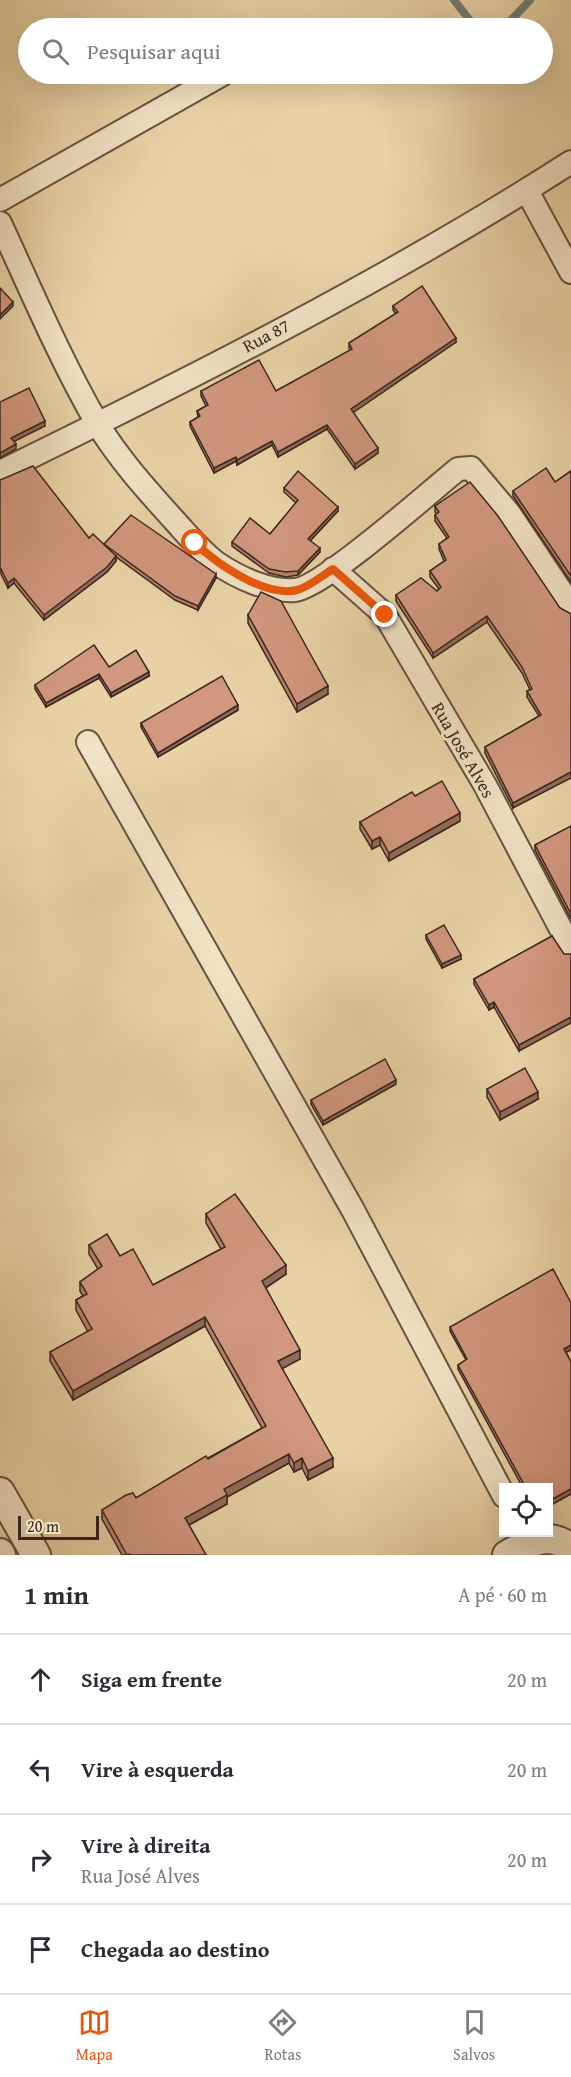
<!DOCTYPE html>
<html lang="pt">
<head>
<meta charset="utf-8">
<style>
	:root { --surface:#fff; --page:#f2f2f3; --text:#2b2b33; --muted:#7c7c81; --line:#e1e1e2; --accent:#ea580c }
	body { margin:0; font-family:"Gentium Book Plus",serif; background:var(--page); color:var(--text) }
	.controls { position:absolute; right:18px; bottom:18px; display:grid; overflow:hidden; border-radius:0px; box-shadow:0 6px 24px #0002 }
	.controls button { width:54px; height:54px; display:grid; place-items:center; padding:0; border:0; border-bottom:2px solid var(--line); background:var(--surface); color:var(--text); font:30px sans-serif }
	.scale { position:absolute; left:18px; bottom:15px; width:81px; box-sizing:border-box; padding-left:6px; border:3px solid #3b2720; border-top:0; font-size:16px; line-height:21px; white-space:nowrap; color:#3b2720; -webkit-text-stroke:4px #f1e2c5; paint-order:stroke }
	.stop { position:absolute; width:18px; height:18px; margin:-14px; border:4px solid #ea580c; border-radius:50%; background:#fff }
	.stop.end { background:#ea580c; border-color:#fff; box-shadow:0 2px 6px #0008 }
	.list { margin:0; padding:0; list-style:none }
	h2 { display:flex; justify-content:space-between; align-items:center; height:78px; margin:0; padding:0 24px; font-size:26px }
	h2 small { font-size:20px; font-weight:400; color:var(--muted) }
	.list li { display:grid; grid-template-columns:39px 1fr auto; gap:18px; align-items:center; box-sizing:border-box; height:90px; padding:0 24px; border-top:2px solid var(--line) }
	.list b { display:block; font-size:22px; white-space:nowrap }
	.list p { margin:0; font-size:20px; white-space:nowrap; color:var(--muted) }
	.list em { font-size:20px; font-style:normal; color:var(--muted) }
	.icon { flex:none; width:33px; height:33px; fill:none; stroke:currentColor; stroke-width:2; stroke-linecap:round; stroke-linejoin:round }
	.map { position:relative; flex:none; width:571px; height:1555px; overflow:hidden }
	.search { position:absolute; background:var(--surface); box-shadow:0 6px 24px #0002; left:18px; right:18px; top:18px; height:66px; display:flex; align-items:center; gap:15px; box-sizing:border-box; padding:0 21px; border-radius:33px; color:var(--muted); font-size:22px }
	.sheet { height:438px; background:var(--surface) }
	nav { display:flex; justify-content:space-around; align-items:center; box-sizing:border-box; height:84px; border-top:2px solid var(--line); background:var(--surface); font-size:16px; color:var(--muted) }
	nav a { display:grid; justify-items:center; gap:3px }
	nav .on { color:var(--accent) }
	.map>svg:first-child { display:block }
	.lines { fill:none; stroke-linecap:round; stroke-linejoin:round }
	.stream { stroke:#747d77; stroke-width:8 }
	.minor-casing { stroke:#665242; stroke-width:26 }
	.tertiary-casing { stroke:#665242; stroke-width:32 }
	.minor { stroke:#f1e2c5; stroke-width:22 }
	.tertiary { stroke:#f1e2c5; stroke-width:28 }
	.wall { fill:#b5826d; stroke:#3b2720; stroke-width:1.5 }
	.shaded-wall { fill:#936a59; stroke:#3b2720; stroke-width:1.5 }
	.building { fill:#d2977f; stroke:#3b2720; stroke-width:1.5 }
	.route { stroke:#ea580c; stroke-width:8 }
	.labels { text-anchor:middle; stroke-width:6; stroke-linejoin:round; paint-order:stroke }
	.street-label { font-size:18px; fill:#3b2720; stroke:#f1e2c5 }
</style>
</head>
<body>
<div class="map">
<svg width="571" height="1555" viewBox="0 0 571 1555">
	<rect width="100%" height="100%" fill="#e9d3a6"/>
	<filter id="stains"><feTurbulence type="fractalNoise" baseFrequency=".00333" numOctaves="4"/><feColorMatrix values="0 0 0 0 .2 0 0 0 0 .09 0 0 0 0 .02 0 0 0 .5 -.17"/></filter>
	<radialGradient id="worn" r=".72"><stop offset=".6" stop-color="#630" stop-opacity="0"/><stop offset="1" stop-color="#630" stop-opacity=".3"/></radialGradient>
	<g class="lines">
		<g class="stream">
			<path d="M454,0L476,28"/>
			<path d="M504,28L530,0"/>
		</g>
		<defs>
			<g id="minor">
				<path d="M527,191L571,272"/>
				<path d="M0,200L223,74"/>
				<path d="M0,223C31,290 60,359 97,423C118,458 146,489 173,519C187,534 201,552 218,564C239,578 269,592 295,590C322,588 431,491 458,469L471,468L509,513L571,606"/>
				<path d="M0,472C194,377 389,279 571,162"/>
				<path d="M333,569L385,615L485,785L571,948"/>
				<path d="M88,742L353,1210L504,1496"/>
			</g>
			<g id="tertiary">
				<path d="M0,1492L36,1555"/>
				<path d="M0,1553L1,1555"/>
				<path d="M507,1555C529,1543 549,1529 571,1549"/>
			</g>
		</defs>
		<use href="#minor" class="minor-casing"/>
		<use href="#tertiary" class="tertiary-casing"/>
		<use href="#minor" class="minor"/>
		<use href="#tertiary" class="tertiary"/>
	</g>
	<g class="wall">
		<path d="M393,306L456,342L353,412L378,453L355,469L327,429L278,457L272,445L237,465L236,461L214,473L190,426V422L198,417L197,411L206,406L201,396V391H276L350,351L349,348V343L396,314L393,310Z"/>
		<path d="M571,471V582L513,496V491L555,482Z"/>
		<path d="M0,480L89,538L104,544L216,578L198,610L175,600L116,557V561L107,572L44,620L14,583L8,588L1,574Z"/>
		<path d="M284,488L338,511L310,541L320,552L298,575L286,577L269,573L232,546V542L270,534L296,503L284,492Z"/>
		<path d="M435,506L560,608L571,614L513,808L485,753V747L539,716L527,697V691L530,690L522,673L487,622L433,658L396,601V595L437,591L439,589L430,577V571L444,561L439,549V544L447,538L435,521V515L437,514L435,512Z"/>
		<path d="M248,615L328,694L297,712L248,623Z"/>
		<path d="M109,667L149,676L111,697L99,678L46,707L35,689V685Z"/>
		<path d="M238,710L158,757L141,727V723Z"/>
		<path d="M460,821L389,861L380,845L372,849L360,829V822Z"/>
		<path d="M571,826V919L535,850V845Z"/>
		<path d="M426,935L461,959L442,968L426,939Z"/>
		<path d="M552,936L519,1051L494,1007L489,1010L474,984V979Z"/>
		<path d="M396,1084L323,1125L311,1104V1100Z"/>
		<path d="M487,1089L538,1099L500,1120L487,1097Z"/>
		<path d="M206,1214L286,1274L266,1288L300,1359L282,1368L333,1467L308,1480L302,1468L294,1472L289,1463L227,1497V1504L189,1525L206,1555H122L102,1519V1510L136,1498L262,1428L205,1326L73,1400L50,1361V1352L88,1332L76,1310V1300L83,1296L80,1291V1282L98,1269L89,1254V1245L120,1256L153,1285L221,1249L206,1223Z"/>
		<path d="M571,1303V1350L566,1352L571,1362V1494L549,1506V1488H523L458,1369V1365L466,1360L450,1331V1327Z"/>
	</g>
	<g class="shaded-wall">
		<path d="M13,302V306L0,319V315Z"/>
		<path d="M456,338V342L351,414V409Z"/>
		<path d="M45,421V426L11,443V438Z"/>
		<path d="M327,425V429L278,457V452Z"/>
		<path d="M272,441V445L237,465V460Z"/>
		<path d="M16,444V449L0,458V453Z"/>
		<path d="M378,448V453L355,469V464Z"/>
		<path d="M236,457V461L214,473V468Z"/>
		<path d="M338,507V511L308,543V539Z"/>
		<path d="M320,548V552L298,575V571Z"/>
		<path d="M116,556V561L107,572L44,620V615Z"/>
		<path d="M216,574V578L198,610V606Z"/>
		<path d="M14,578V583L8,588V583Z"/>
		<path d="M487,616V622L433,658V653Z"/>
		<path d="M149,672V676L111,697V693Z"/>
		<path d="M99,674V678L46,707V703Z"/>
		<path d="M328,686V694L297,712V704Z"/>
		<path d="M238,705V710L158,757V753Z"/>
		<path d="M571,772V778L513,808V803Z"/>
		<path d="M460,813V821L389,861V853Z"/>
		<path d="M380,837V845L372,849V841Z"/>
		<path d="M461,955V959L442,968V964Z"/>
		<path d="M494,1002V1007L489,1010V1005Z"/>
		<path d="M571,1017V1023L519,1051V1045Z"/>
		<path d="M396,1080V1084L323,1125V1121Z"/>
		<path d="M538,1092V1099L500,1120V1112Z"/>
		<path d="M286,1265V1274L262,1290V1281Z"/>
		<path d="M205,1317V1326L73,1400V1391Z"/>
		<path d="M571,1345V1350L564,1353V1349Z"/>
		<path d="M300,1350V1359L278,1371V1361Z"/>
		<path d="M289,1454V1463L227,1497V1504L185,1527V1518L224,1489Z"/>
		<path d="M302,1458V1468L294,1472V1463Z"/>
		<path d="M333,1458V1467L308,1480V1471Z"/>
		<path d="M571,1489V1494L549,1506V1501Z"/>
	</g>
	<g class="building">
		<path d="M422,286L456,338L351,409L378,448L355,464L327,425L278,452L272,441L237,460L236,457L214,468L190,422L200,416L197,411L208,405L201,391L259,360L276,391L352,349L349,343L398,312L393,306Z"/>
		<path d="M0,288L13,302L0,315Z"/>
		<path d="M29,388L45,421L11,438L16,444L0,453V402Z"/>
		<path d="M33,466L89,538L93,534L116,556L107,567L44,615L14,578L8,583L1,569L0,570V480Z"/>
		<path d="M546,468L555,482L571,471V576L513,491Z"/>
		<path d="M298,471L338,507L308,539L320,548L298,571L286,572L269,569L232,542L250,518L270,534L298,500L284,488Z"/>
		<path d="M470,482L498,516L560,608L571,614V772L513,803L485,747L541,715L527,691L532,689L522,667L487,616L433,653L396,595L421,578L437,591L441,587L430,571L446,560L439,544L449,537L435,515L439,512L435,506Z"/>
		<path d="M131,515L216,574L198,606L175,596L104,544Z"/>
		<path d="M261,592L281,601L328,686L297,704L248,615Z"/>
		<path d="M94,645L109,667L136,650L149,672L111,693L99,674L46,703L35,685Z"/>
		<path d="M222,676L238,705L158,753L141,723Z"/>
		<path d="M442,781L460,813L389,853L380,837L372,841L360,822L412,792L415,796Z"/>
		<path d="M571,826V914L535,845Z"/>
		<path d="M444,925L461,955L442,964L426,935Z"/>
		<path d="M552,936L564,954H571V1017L519,1045L494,1002L489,1005L474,979Z"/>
		<path d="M385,1059L396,1080L323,1121L311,1100Z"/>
		<path d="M525,1068L538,1092L500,1112L487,1089Z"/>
		<path d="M235,1194L286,1265L262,1281L300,1350L278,1361L333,1458L308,1471L302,1458L294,1463L289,1454L224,1489L227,1495L185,1518L206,1555H131L129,1554L127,1555L102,1510L126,1495L133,1493L136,1498L206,1456L208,1459L266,1426L205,1317L73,1391L50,1352L92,1329L76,1300L87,1294L80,1282L102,1266L89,1245L107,1234L120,1256L133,1249L153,1285L225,1247L206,1214Z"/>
		<path d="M553,1269L571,1303V1345L564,1349L571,1362V1489L549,1501V1488H526L458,1365L467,1359L450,1327Z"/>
	</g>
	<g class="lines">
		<path class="route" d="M195,543C216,563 265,598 297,590C309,587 323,575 333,569L385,615"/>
	</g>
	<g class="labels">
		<g class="street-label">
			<text transform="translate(266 336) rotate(-28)" y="6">Rua 87</text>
			<text transform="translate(463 750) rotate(60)" y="6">Rua José Alves</text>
		</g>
	</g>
	<rect width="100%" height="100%" filter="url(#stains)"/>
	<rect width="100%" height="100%" fill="url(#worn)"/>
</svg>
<div class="controls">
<button><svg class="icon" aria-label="locate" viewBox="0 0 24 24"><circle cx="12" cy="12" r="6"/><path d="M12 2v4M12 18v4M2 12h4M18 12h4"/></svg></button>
</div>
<div class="scale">20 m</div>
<div class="stop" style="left:195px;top:543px"></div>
<div class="stop end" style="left:385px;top:615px"></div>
<div class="search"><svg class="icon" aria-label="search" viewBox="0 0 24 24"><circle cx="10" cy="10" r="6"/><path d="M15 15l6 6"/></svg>Pesquisar aqui</div>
</div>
<section class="sheet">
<h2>1 min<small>A pé · 60 m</small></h2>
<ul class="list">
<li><svg class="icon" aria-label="ahead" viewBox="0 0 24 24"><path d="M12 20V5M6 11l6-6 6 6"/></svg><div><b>Siga em frente</b></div><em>20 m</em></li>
<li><svg class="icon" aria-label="left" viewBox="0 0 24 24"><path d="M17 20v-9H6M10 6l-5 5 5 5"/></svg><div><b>Vire à esquerda</b></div><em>20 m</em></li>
<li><svg class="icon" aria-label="right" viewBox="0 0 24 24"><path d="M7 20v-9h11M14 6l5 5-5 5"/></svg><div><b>Vire à direita</b><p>Rua José Alves</p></div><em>20 m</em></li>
<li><svg class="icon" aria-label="arrive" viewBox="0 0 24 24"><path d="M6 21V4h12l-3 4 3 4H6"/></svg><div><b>Chegada ao destino</b></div></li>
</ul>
</section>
<nav>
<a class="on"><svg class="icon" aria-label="map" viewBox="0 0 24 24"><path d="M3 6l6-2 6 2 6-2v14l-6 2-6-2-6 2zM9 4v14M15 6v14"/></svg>Mapa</a>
<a><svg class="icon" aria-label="directions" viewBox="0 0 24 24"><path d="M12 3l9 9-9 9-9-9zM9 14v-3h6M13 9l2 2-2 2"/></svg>Rotas</a>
<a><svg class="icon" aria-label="saved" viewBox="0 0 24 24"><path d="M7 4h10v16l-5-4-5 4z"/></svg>Salvos</a>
</nav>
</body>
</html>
